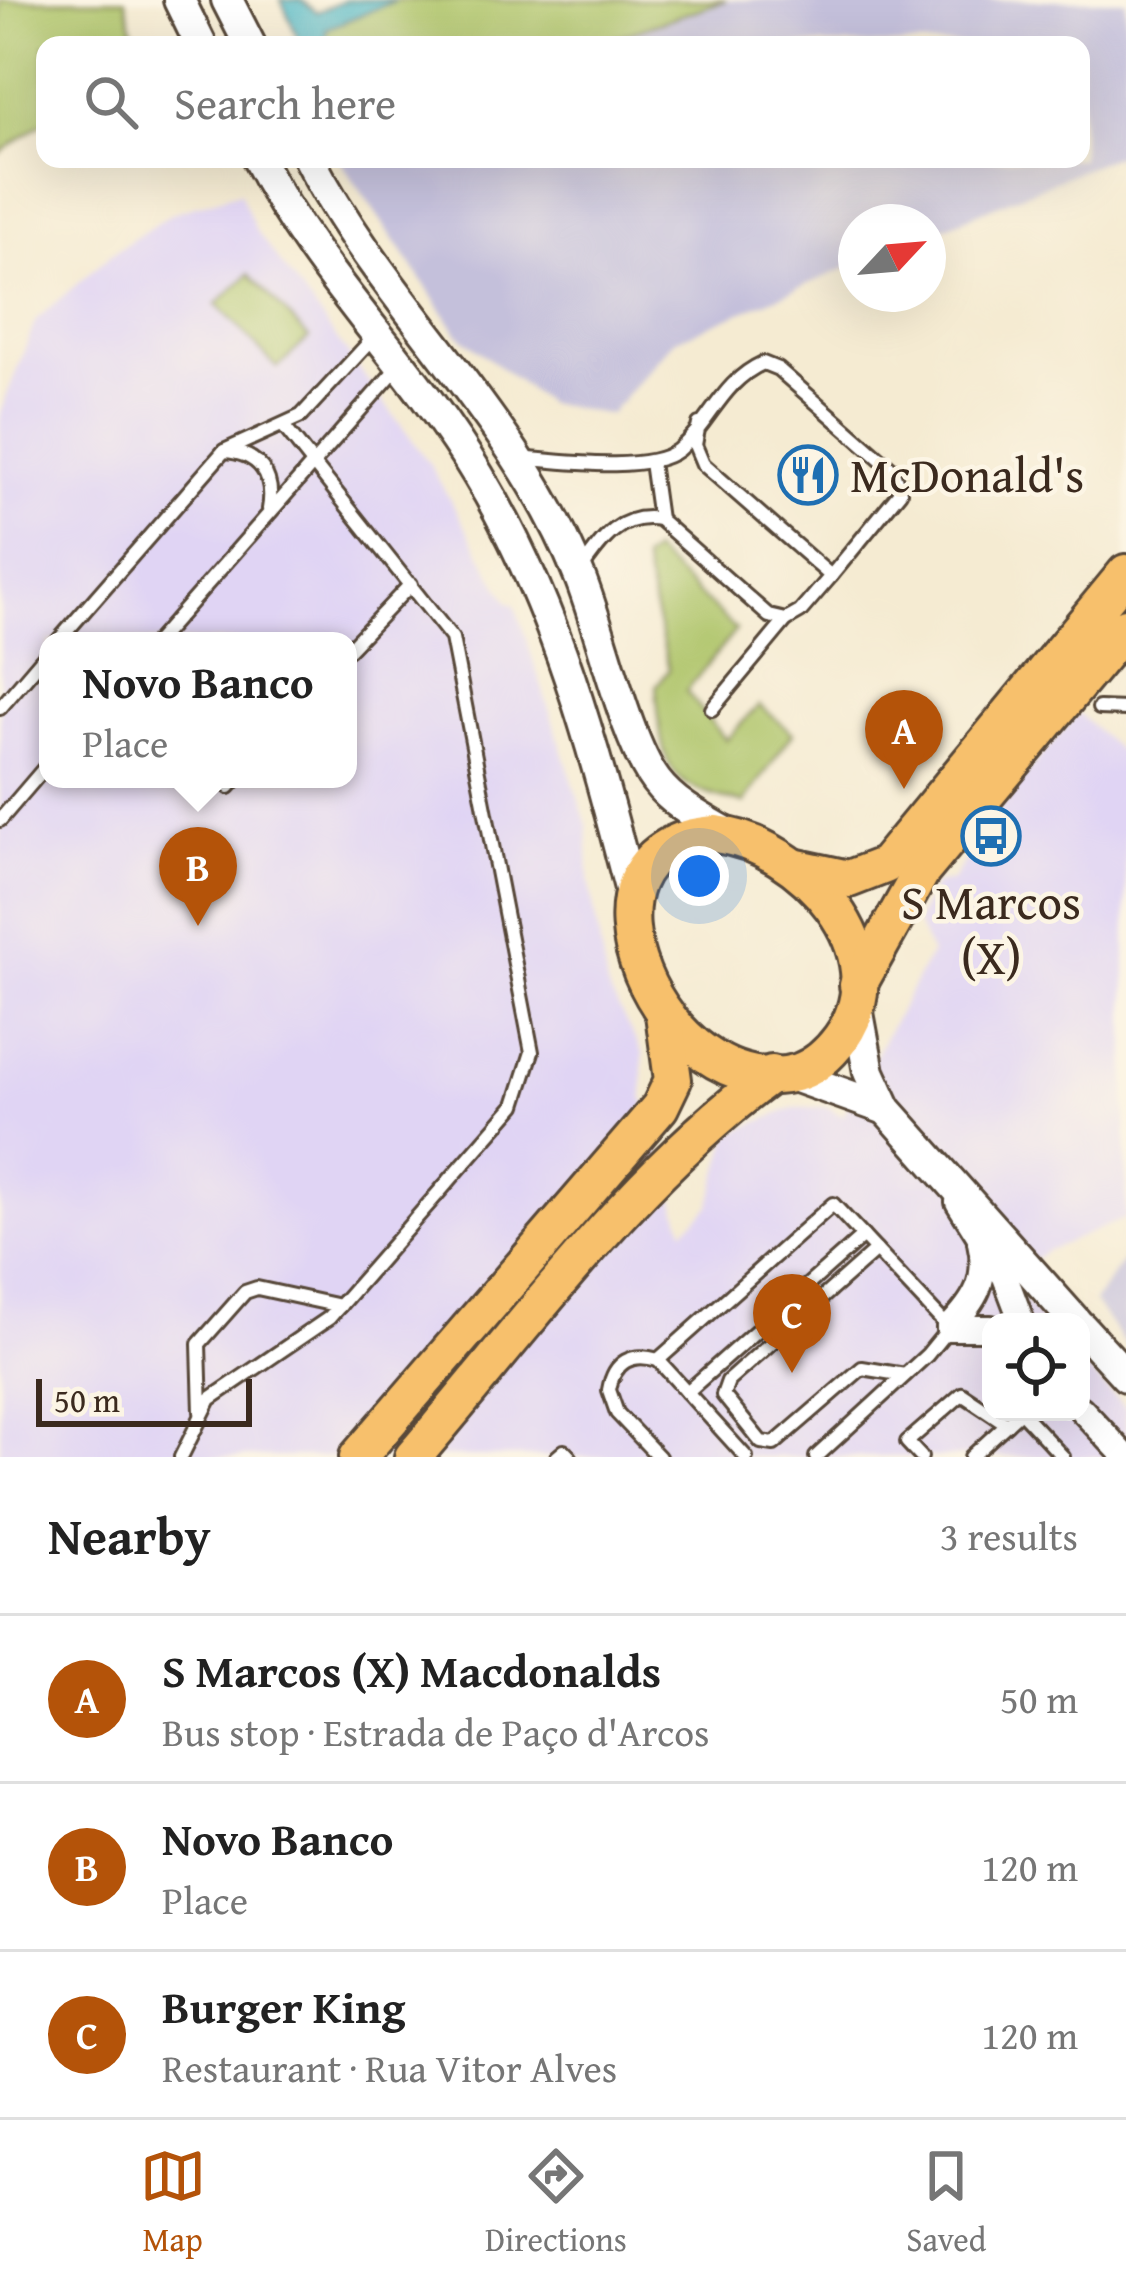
<!DOCTYPE html>
<html lang="en">
<head>
<meta charset="utf-8">
<style>
	:root { --surface:#fff; --page:#f6f6f6; --text:#222; --muted:#767676; --line:#e0e0e0; --accent:#b45309 }
	body { margin:0; font-family:"Gentium Book Plus",serif; background:var(--page); color:var(--text) }
	.controls { position:absolute; right:36px; bottom:36px; display:grid; overflow:hidden; border-radius:24px; box-shadow:0 12px 48px #0002 }
	.controls button { width:108px; height:108px; display:grid; place-items:center; padding:0; border:0; border-bottom:3px solid var(--line); background:var(--surface); color:var(--text); font:60px sans-serif }
	.compass { position:absolute; left:838px; top:204px; width:108px; height:108px; border-radius:50%; background:var(--surface); box-shadow:0 12px 48px #0002; rotate:64deg }
	.scale { position:absolute; left:36px; bottom:30px; width:216px; box-sizing:border-box; padding-left:12px; border:6px solid #3b2a1e; border-top:0; font-size:33px; line-height:42px; white-space:nowrap; color:#3b2a1e; -webkit-text-stroke:9px #fcf5e5; paint-order:stroke }
	.you { position:absolute; left:699px; top:876px; width:42px; height:42px; margin:-30px; border:9px solid #fff; border-radius:50%; background:#1a73e8; box-shadow:0 0 0 18px #1a73e833 }
	.badge { display:grid; place-items:center; width:78px; height:78px; border-radius:50%; background:var(--accent); color:#fff; font-size:39px; font-weight:700 }
	.pin { position:absolute; translate:-50% -99px; filter:drop-shadow(0 3px 6px #0008) }
	.pin::after { content:''; position:absolute; top:63px; width:42px; height:36px; background:inherit; clip-path:polygon(0 0,100% 0,50% 100%) }
	.popup { position:absolute; left:39px; top:632px; width:318px; height:156px; box-sizing:border-box; display:grid; place-content:center; border-radius:24px; background:var(--surface); filter:drop-shadow(0 3px 9px #0005); font-size:39px; white-space:nowrap; color:var(--muted) }
	.popup b { font-size:45px; color:var(--text) }
	.popup::after { content:''; position:absolute; left:50%; top:100%; margin-left:-24px; border:24px solid transparent; border-top-color:var(--surface) }
	.list { margin:0; padding:0; list-style:none }
	h2 { display:flex; justify-content:space-between; align-items:center; height:156px; margin:0; padding:0 48px; font-size:51px }
	h2 small { font-size:39px; font-weight:400; color:var(--muted) }
	.list li { display:grid; grid-template-columns:78px 1fr auto; gap:36px; align-items:center; box-sizing:border-box; height:168px; padding:0 48px; border-top:3px solid var(--line) }
	.list b { display:block; font-size:45px; white-space:nowrap }
	.list p { margin:0; font-size:39px; white-space:nowrap; color:var(--muted) }
	.list em { font-size:39px; font-style:normal; color:var(--muted) }
	.icon { flex:none; width:66px; height:66px; fill:none; stroke:currentColor; stroke-width:2; stroke-linecap:round; stroke-linejoin:round }
	.map { position:relative; flex:none; width:1126px; height:1457px; overflow:hidden }
	.search { position:absolute; background:var(--surface); box-shadow:0 12px 48px #0002; left:36px; right:36px; top:36px; height:132px; display:flex; align-items:center; gap:30px; box-sizing:border-box; padding:0 42px; border-radius:24px; color:var(--muted); font-size:45px }
	.sheet { height:660px; background:var(--surface) }
	nav { display:flex; justify-content:space-around; align-items:center; box-sizing:border-box; height:168px; border-top:3px solid var(--line); background:var(--surface); font-size:33px; color:var(--muted) }
	nav a { display:grid; justify-items:center; gap:6px }
	nav .on { color:var(--accent) }
	.map>svg:first-child { display:block }
	.built { fill:#e0d4f4; fill-rule:evenodd }
	.industrial { fill:#c4c0db }
	.green { fill:#afc56a; stroke:#757844; stroke-width:3 }
	.water { fill:#49b6c5; stroke:#427072; stroke-width:3 }
	.lines { fill:none; stroke-linecap:round; stroke-linejoin:round }
	.service-casing { stroke:#574739; stroke-width:18 }
	.minor-casing { stroke:#574739; stroke-width:30 }
	.tertiary-casing { stroke:#574739; stroke-width:36 }
	.primary-casing { stroke:#574739; stroke-width:42 }
	.service { stroke:#fff; stroke-width:12 }
	.minor { stroke:#fff; stroke-width:24 }
	.tertiary { stroke:#fff; stroke-width:30 }
	.primary { stroke:#f7c06c; stroke-width:36 }
	.labels { text-anchor:middle; stroke-width:9; stroke-linejoin:round; paint-order:stroke }
	.poi-label { font-size:48px; fill:#3b2a1e; stroke:#fcf5e5; text-anchor:start }
</style>
</head>
<body>
<div class="map">
<svg width="1126" height="1457" viewBox="0 0 1126 1457">
	<rect width="100%" height="100%" fill="#fcf5e5"/>
	<filter id="ink" filterUnits="userSpaceOnUse"><feTurbulence type="fractalNoise" baseFrequency=".00833" numOctaves="2"/><feDisplacementMap in="SourceGraphic" scale="24" xChannelSelector="R" yChannelSelector="G"/><feConvolveMatrix kernelMatrix="1 2 1 2 8 2 1 2 1" color-interpolation-filters="sRGB"/></filter>
	<filter id="wash" filterUnits="userSpaceOnUse"><feTurbulence type="fractalNoise" baseFrequency=".004" numOctaves="4" result="noise"/><feDisplacementMap in="SourceGraphic" scale="48" xChannelSelector="R" yChannelSelector="G"/><feGaussianBlur stdDeviation="2.7" result="paint"/><feColorMatrix in="noise" values="0 0 0 0 0 0 0 0 0 0 0 0 0 0 0 0 0 1.4 0 .05"/><feComposite in="paint" operator="in"/></filter>
	<g filter="url(#wash)">
		<rect width="100%" height="100%" fill="#f5ebd2"/>
		<path class="built" d="M240,192L255,229L429,463L508,602L515,605L587,825L589,880L607,987L643,1054V1097L684,1230L710,1206L730,1134L793,1108L828,1107L842,1116L931,953L916,922L935,884L952,881L1016,786L1078,713L1126,758V1218L1046,1251L1006,1279L1044,1322H991V1412H1081V1363L1126,1408V1457H0V413L36,320L110,255L172,213ZM48,641H348V779H48Z"/>
		<g class="industrial">
			<path d="M726,0H1126V151L928,234V222H856V264L674,340L609,415L546,403L459,335L339,159H1081V45H593Z"/>
			<path d="M1126,1256V1346L1094,1302Z"/>
		</g>
		<g class="green">
			<path d="M0,0H125L137,45H45V121L0,153Z"/>
			<path d="M387,0H726L593,45H287Z"/>
			<path d="M249,274L309,338L277,368L217,304Z"/>
			<path d="M653,552L736,630L686,691L726,740L759,705L793,733L744,803C660,787 663,765 656,686L669,670L643,560Z"/>
		</g>
		<path class="water" d="M281,0H301L316,12L347,0H397L326,29L327,45H301Z"/>
	</g>
	<g filter="url(#ink)">
		<g class="lines">
			<defs>
				<g id="service">
					<path d="M224,451C259,453 275,475 269,509"/>
					<path d="M519,458C558,461 647,474 678,450C711,423 721,382 763,363L778,369L892,469L900,492L831,576L703,464L695,445L699,424"/>
					<path d="M651,462L659,519"/>
					<path d="M579,572C600,543 619,512 659,519L769,616L786,620L800,612L831,576"/>
					<path d="M58,641L224,451L301,416L376,335"/>
					<path d="M157,641L398,367"/>
					<path d="M348,650L411,584"/>
					<path d="M0,708L48,652"/>
					<path d="M1099,708L1126,709"/>
					<path d="M712,709L786,620"/>
					<path d="M229,787L236,779"/>
					<path d="M0,820L48,764"/>
					<path d="M876,1250L728,1381L723,1395L761,1442L774,1444L862,1368L905,1375"/>
					<path d="M658,1360C632,1352 614,1361 609,1390L617,1413L659,1457"/>
					<path d="M687,1392L863,1236"/>
					<path d="M201,1412L199,1344L245,1292L257,1288L340,1306"/>
					<path d="M1021,1412L1063,1457"/>
					<path d="M181,1457L210,1399L329,1318L515,1105L532,1052L452,638L285,428"/>
					<path d="M557,1457L564,1451L570,1457"/>
					<path d="M746,1457L658,1360L833,1204L949,1328L927,1355L816,1457"/>
					<path d="M921,1457L907,1442L962,1394L1007,1424"/>
					<path d="M971,1457L1020,1412"/>
				</g>
				<g id="minor">
					<path d="M958,1202L1005,1277L1022,1322"/>
					<path d="M949,1328C975,1301 989,1280 980,1242"/>
					<path d="M949,1328H991"/>
					<path d="M1081,1409L1126,1457"/>
				</g>
				<g id="tertiary">
					<path d="M179,0L201,45"/>
					<path d="M227,0L250,45"/>
					<path d="M258,159C316,275 412,364 478,475C557,606 594,750 632,896"/>
					<path d="M309,159C385,306 517,418 579,575C601,628 625,740 656,781C674,805 704,820 730,835"/>
					<path d="M856,1002L869,1072L886,1109L1076,1322"/>
					<path d="M788,1074L886,1109"/>
					<path d="M1081,1327L1126,1376"/>
				</g>
				<g id="primary">
					<path d="M715,834C800,843 902,952 841,1038C830,1053 816,1066 799,1072C665,1112 543,847 715,834Z"/>
					<path d="M798,868L849,879L885,865L1126,573"/>
					<path d="M858,985L921,872L1126,627"/>
					<path d="M358,1457L660,1107L673,1080L664,1014"/>
					<path d="M413,1457C526,1326 632,1177 772,1074"/>
				</g>
			</defs>
			<use href="#service" class="service-casing"/>
			<use href="#minor" class="minor-casing"/>
			<use href="#tertiary" class="tertiary-casing"/>
			<use href="#primary" class="primary-casing"/>
			<use href="#service" class="service"/>
			<use href="#minor" class="minor"/>
			<use href="#tertiary" class="tertiary"/>
			<use href="#primary" class="primary"/>
		</g>
	</g>
	<defs>
		<symbol id="restaurant-ring" viewBox="-11 -11 22 22"><circle r="9.5" fill="#fcf5e5" stroke="#1f6fb2" stroke-width="1.5"/><path d="M-5-6h1v4h1v-4h1v4h1v-4h1v5L-1.5 .5V6h-2V.5L-5-1ZM5-6V6H3V1.5H1.5Q1.5-4 5-6Z" fill="#1f6fb2"/></symbol>
		<symbol id="bus-ring" viewBox="-11 -11 22 22"><circle r="9.5" fill="#fcf5e5" stroke="#1f6fb2" stroke-width="1.5"/><path d="M-5-6H5V4H4V6H2V4H-2V6H-4V4H-5ZM-3.5-4V0h7V-4ZM-3.5 1.2v1.5H-2V1.2ZM2 1.2v1.5H3.5V1.2Z" fill="#1f6fb2"/></symbol>
	</defs>
	<g fill-rule="evenodd">
		<use href="#restaurant-ring" x="775" y="442" width="66" height="66"/>
		<use href="#bus-ring" x="958" y="803" width="66" height="66"/>
	</g>
	<g class="labels">
		<g class="poi-label">
			<text x="850" y="492">McDonald's</text>
			<text x="991" y="919" text-anchor="middle">S Marcos<tspan x="991" dy="55">(X)</tspan></text>
		</g>
	</g>
</svg>
<div class="controls">
<button><svg class="icon" aria-label="locate" viewBox="0 0 24 24"><circle cx="12" cy="12" r="6"/><path d="M12 2v4M12 18v4M2 12h4M18 12h4"/></svg></button>
</div>
<svg class="compass" viewBox="-18 -18 36 36"><path d="M0-13l5 13h-10z" fill="#e53935"/><path d="M0 13l5-13h-10z" fill="#767676"/></svg>
<div class="scale">50 m</div>
<div class="you"></div>
<div class="pin badge" style="left:904px;top:789px">A</div>
<div class="pin badge" style="left:198px;top:926px">B</div>
<div class="popup"><b>Novo Banco</b>Place</div>
<div class="pin badge" style="left:792px;top:1373px">C</div>
<div class="search"><svg class="icon" aria-label="search" viewBox="0 0 24 24"><circle cx="10" cy="10" r="6"/><path d="M15 15l6 6"/></svg>Search here</div>
</div>
<section class="sheet">
<h2>Nearby<small>3 results</small></h2>
<ul class="list">
<li><span class="badge">A</span><div><b>S Marcos (X) Macdonalds</b><p>Bus stop · Estrada de Paço d'Arcos</p></div><em>50 m</em></li>
<li><span class="badge">B</span><div><b>Novo Banco</b><p>Place</p></div><em>120 m</em></li>
<li><span class="badge">C</span><div><b>Burger King</b><p>Restaurant · Rua Vitor Alves</p></div><em>120 m</em></li>
</ul>
</section>
<nav>
<a class="on"><svg class="icon" aria-label="map" viewBox="0 0 24 24"><path d="M3 6l6-2 6 2 6-2v14l-6 2-6-2-6 2zM9 4v14M15 6v14"/></svg>Map</a>
<a><svg class="icon" aria-label="directions" viewBox="0 0 24 24"><path d="M12 3l9 9-9 9-9-9zM9 14v-3h6M13 9l2 2-2 2"/></svg>Directions</a>
<a><svg class="icon" aria-label="saved" viewBox="0 0 24 24"><path d="M7 4h10v16l-5-4-5 4z"/></svg>Saved</a>
</nav>
</body>
</html>
